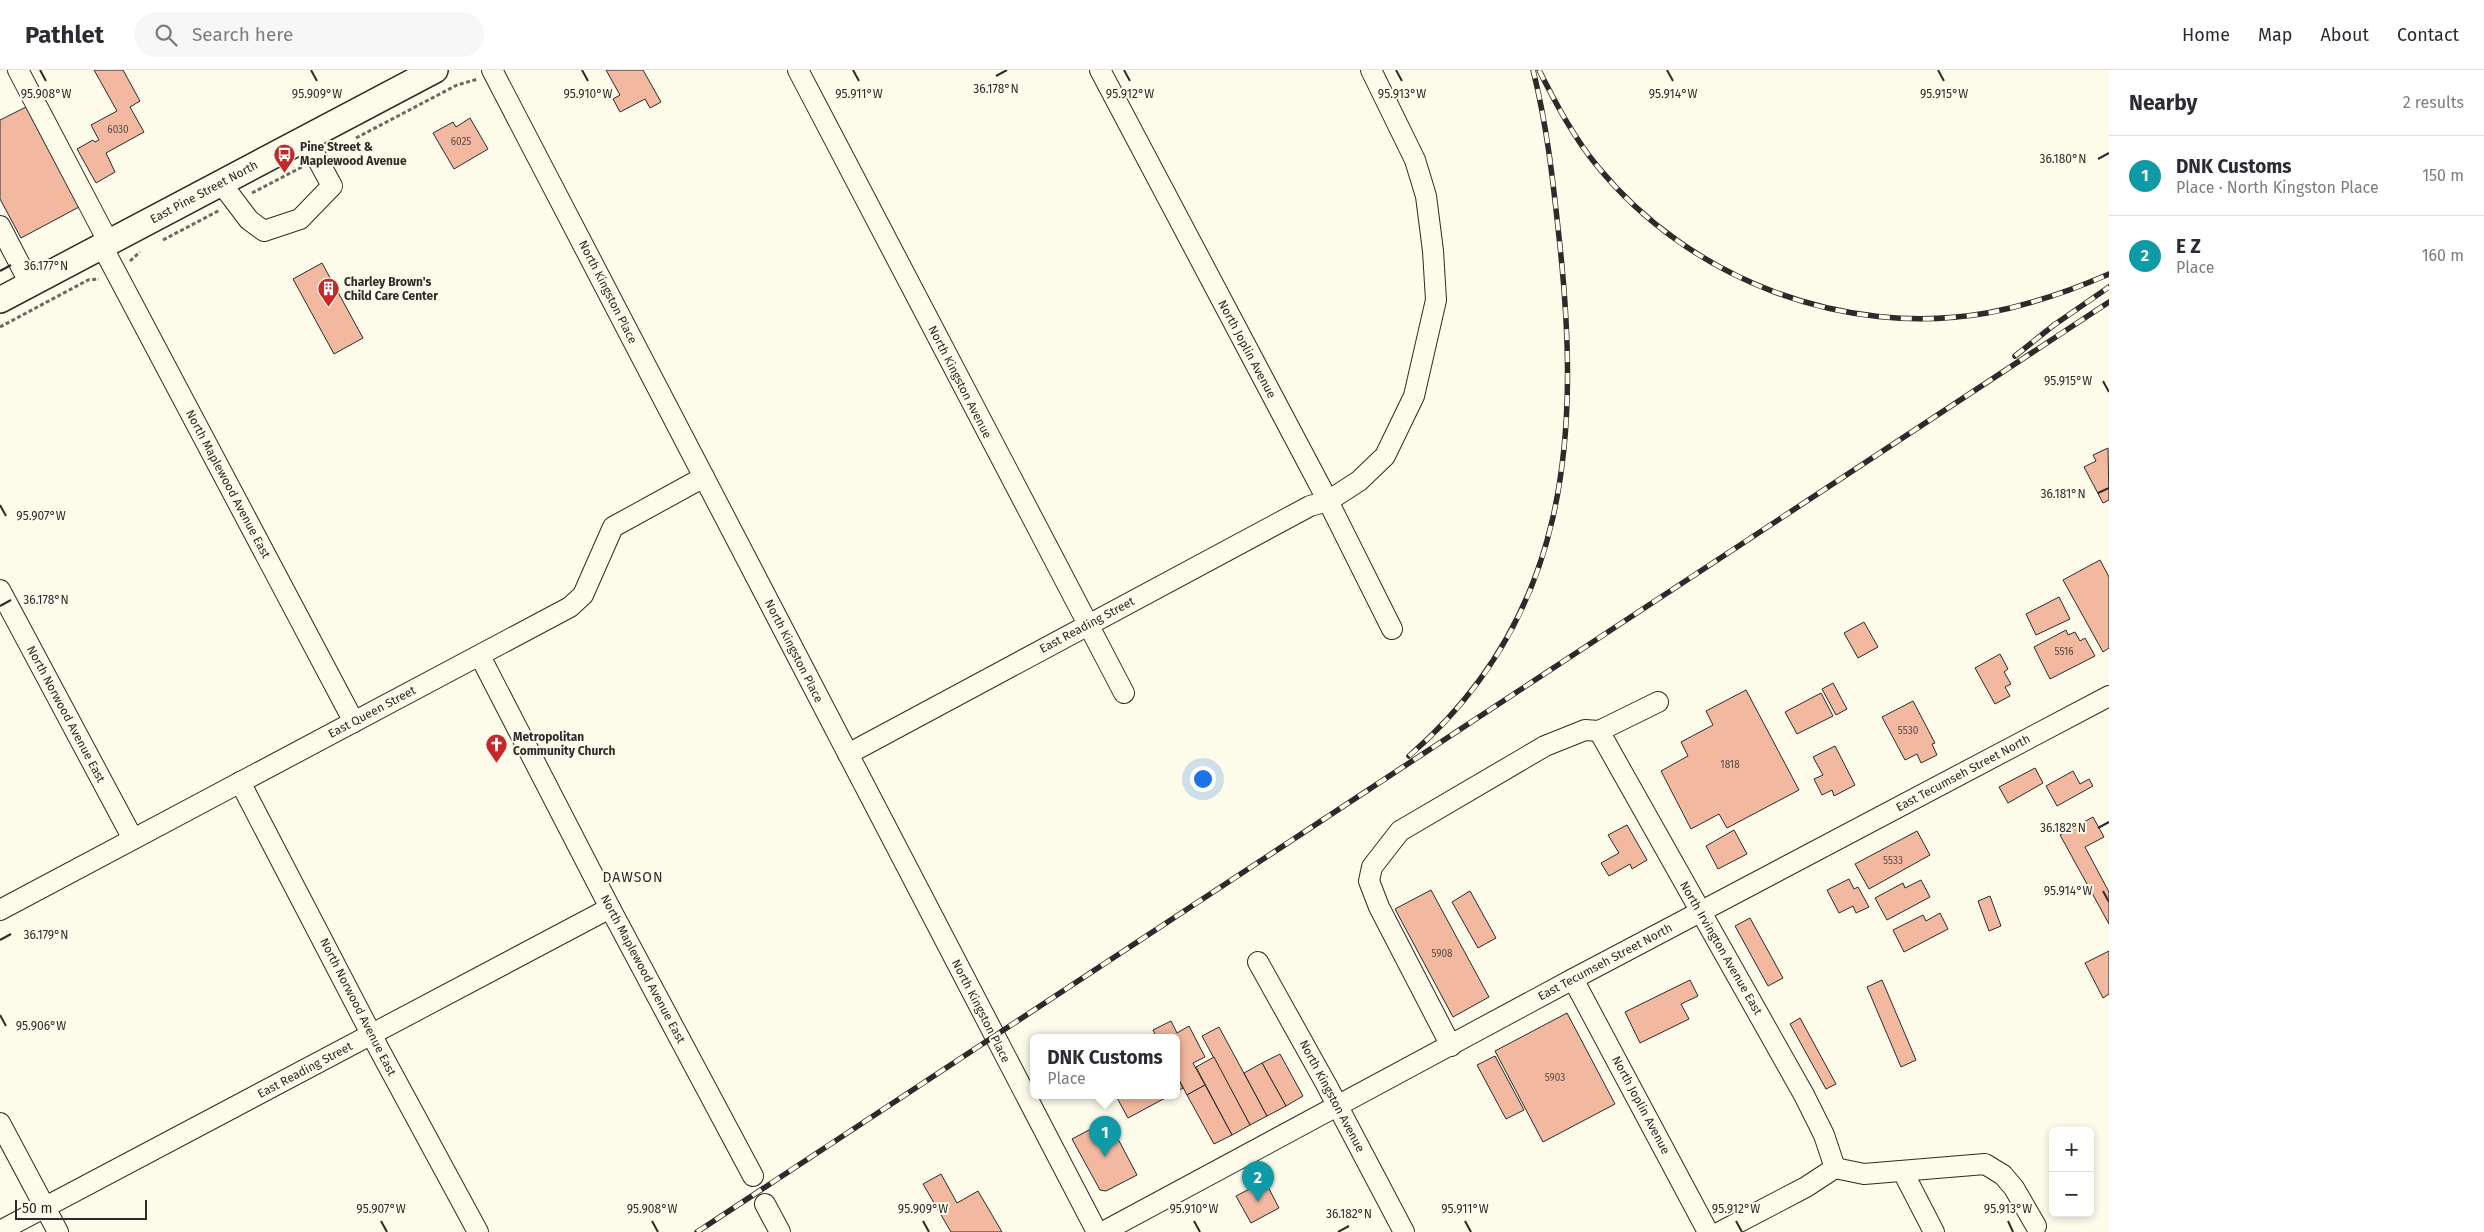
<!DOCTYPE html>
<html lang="en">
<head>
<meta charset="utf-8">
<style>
	:root { --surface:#fff; --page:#f7f7f7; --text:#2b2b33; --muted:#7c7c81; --line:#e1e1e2; --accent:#0b8043 }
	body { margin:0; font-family:"Fira Sans",sans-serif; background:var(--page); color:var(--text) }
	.controls { position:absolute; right:15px; bottom:15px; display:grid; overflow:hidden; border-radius:8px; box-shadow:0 2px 8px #0003 }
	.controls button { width:45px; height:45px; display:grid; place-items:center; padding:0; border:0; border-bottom:1px solid var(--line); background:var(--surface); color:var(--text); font:25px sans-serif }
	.scale { position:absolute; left:15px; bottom:12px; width:132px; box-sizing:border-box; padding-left:5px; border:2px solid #2b2b2b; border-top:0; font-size:14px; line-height:18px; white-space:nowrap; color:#2b2b2b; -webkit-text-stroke:4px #fdfbea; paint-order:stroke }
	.you { position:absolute; left:1202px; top:708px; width:18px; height:18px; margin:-12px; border:4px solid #fff; border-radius:50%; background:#1a73e8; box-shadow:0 0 0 8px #1a73e833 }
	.badge { display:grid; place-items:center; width:32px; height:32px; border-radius:50%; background:var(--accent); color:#fff; font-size:16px; font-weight:700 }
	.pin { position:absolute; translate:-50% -41px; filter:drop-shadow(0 1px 2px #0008) }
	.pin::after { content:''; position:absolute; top:26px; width:18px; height:15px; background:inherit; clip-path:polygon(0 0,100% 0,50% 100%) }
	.popup { position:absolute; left:1030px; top:964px; width:150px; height:65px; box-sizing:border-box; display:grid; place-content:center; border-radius:8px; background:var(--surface); filter:drop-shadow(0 1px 4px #0005); font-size:16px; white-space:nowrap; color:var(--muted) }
	.popup b { font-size:19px; color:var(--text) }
	.popup::after { content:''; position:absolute; left:50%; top:100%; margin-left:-10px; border:10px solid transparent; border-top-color:var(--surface) }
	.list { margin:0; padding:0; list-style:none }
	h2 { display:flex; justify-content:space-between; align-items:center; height:65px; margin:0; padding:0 20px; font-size:21px }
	h2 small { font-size:16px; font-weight:400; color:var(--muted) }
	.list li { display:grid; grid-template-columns:32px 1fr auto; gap:15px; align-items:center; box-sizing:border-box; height:80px; padding:0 20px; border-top:1px solid var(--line) }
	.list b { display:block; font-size:19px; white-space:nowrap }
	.list p { margin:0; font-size:16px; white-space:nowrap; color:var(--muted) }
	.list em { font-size:16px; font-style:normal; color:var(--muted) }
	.icon { flex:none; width:28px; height:28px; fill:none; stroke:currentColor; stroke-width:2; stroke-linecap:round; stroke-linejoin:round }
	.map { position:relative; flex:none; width:2109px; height:1162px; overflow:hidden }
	header { display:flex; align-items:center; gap:30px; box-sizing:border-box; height:70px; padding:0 25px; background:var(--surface); border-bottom:1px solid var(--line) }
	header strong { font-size:24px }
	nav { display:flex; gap:28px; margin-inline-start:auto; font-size:18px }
	.search { width:350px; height:45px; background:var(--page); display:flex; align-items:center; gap:12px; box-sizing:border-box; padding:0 18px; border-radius:28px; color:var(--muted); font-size:19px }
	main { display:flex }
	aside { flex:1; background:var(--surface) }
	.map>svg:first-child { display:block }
	.building { fill:#f2b8a0; stroke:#2b2b2b }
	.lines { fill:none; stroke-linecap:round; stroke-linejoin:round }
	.minor-casing { stroke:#2b2b2b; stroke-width:22 }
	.major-casing { stroke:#2b2b2b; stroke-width:28 }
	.path { stroke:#6a6964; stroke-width:3; stroke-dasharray:4 2.5; stroke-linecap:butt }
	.minor { stroke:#fdfbea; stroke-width:20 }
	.major { stroke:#fdfbea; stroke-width:25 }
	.rail-casing { stroke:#2b2b2b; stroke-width:5.5 }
	.rail { stroke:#fdfbea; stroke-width:4; stroke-dasharray:11; stroke-linecap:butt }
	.ticks { fill:none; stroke:#2b2b2b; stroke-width:2 }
	.labels { text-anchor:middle; stroke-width:4; stroke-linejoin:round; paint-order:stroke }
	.number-label { font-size:10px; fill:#5d4e48 }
	.poi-label { font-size:12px; font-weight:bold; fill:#2b2b2b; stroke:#fdfbea; text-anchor:start }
	.street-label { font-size:12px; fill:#2b2b2b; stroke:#fdfbea }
	.neighbourhood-label { font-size:14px; letter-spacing:1px; fill:#2b2b2b; stroke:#fdfbea }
	.ticks-label { font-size:12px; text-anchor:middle; fill:#2b2b2b; stroke:#fdfbea; stroke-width:4; stroke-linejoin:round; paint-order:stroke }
</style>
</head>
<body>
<header>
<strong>Pathlet</strong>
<div class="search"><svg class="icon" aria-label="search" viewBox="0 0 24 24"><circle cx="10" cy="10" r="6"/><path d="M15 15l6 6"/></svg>Search here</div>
<nav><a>Home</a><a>Map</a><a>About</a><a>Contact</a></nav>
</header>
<main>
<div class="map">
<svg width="2109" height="1162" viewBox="0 0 2109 1162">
	<rect width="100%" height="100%" fill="#fdfbea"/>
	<g class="building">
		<path d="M94,0H123L140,31L130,37L144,62L106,83L115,102L96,113L77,79L93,70L95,72L99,70L91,55L117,41Z"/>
		<path d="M606,0H643L661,32L650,38L645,29L620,42L613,29L620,25Z"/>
		<path d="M26,37L79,137L21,168L0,129V50Z"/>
		<path d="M470,48L488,79L454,99L433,63L453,52L456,57Z"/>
		<path d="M322,193L363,268L334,284L293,209Z"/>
		<path d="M2108,378L2109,430L2103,433L2084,397L2096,391L2093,385Z"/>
		<path d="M2100,490L2109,507V578L2103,582L2063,510Z"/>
		<path d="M2059,527L2070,549L2036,565L2026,544Z"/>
		<path d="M1864,552L1878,577L1858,588L1844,563Z"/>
		<path d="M2066,560L2068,565L2075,562L2080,571L2085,568L2095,586L2050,609L2034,577Z"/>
		<path d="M2000,584L2008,599L2004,602L2011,614L2005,617L2010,626L1995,634L1975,598Z"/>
		<path d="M1833,613L1847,639L1836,645L1822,619Z"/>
		<path d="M1746,620L1799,720L1727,758L1719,744L1691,759L1661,701L1688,686L1681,672L1713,655L1706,641Z"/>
		<path d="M1821,623L1833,646L1797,664L1785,642Z"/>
		<path d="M1913,631L1935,673L1932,674L1937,685L1921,693L1917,684L1905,690L1882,647Z"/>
		<path d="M1835,676L1855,715L1834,726L1832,720L1822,725L1814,709L1823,705L1813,687Z"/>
		<path d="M2035,698L2043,713L2008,733L1999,717Z"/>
		<path d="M2073,701L2080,714L2089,709L2093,716L2057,736L2046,716Z"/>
		<path d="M2093,747L2104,767L2085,777L2109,822V854L2060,765Z"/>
		<path d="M1627,755L1647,790L1632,799L1630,794L1609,806L1601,793L1619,783L1608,765Z"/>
		<path d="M1734,760L1747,784L1718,799L1706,776Z"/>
		<path d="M1917,761L1930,785L1869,819L1855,794Z"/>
		<path d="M1849,809L1854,819L1858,817L1869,837L1856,843L1853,836L1839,843L1827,820Z"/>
		<path d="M1921,810L1930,827L1887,850L1875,828L1903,813L1905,818Z"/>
		<path d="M1431,820L1489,927L1453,947L1395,839Z"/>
		<path d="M1470,821L1496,868L1478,878L1452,832Z"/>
		<path d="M1990,826L2001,856L1989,861L1978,831Z"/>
		<path d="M1940,843L1948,859L1904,882L1893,860L1923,845L1926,851Z"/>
		<path d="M1750,848L1783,908L1768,916L1735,856Z"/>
		<path d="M2109,881V924L2103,928L2085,893Z"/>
		<path d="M1690,910L1698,926L1681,934L1689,949L1640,973L1625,942Z"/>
		<path d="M1882,910L1916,990L1901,997L1867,917Z"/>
		<path d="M1567,943L1615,1034L1543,1072L1495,981Z"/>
		<path d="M1800,948L1836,1014L1826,1019L1790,954Z"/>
		<path d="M1171,951L1177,963L1189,956L1205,987L1193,993L1205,1015L1187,1025L1176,1004V968H1157L1153,960Z"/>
		<path d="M1219,957L1267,1046L1250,1055L1202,966Z"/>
		<path d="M1280,984L1303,1026L1286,1036L1262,993Z"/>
		<path d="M1495,986L1524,1040L1506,1049L1477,995Z"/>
		<path d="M1214,987L1250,1055L1232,1065L1196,997Z"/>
		<path d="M1262,993L1286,1036L1267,1046L1244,1003Z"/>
		<path d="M1176,1004L1183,1018L1176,1022Z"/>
		<path d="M1205,1015L1232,1065L1214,1074L1187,1025Z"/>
		<path d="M1116,1026H1169L1128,1048Z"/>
		<path d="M1108,1050L1137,1105L1106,1121L1100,1120L1072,1069Z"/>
		<path d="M941,1104L957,1133L978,1121L1002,1162H951L923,1114Z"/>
		<path d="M1265,1111L1279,1138L1251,1153L1236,1126Z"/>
	</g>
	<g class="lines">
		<defs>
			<g id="minor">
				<path d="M18,0L109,173"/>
				<path d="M492,0L1097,1162"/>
				<path d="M798,0L1124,623"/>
				<path d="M1100,0L1328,431L1392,559"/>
				<path d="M221,113L249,150L264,161L300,149L332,116L306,68"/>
				<path d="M0,156L30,214"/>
				<path d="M102,176L354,652"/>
				<path d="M0,520L133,769"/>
				<path d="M480,586L610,838L753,1106"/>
				<path d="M1599,661L1804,1025L1824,1065L1835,1098"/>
				<path d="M848,684L1310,436L1328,431L1359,411L1385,386L1414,326L1436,230L1433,181L1426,126L1415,90L1371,0"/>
				<path d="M240,712L380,981L478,1162"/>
				<path d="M0,840L570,537L583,525L613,457L704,407"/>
				<path d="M1258,892L1326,1014L1404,1162"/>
				<path d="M1573,909L1708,1162"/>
				<path d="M1451,976L1379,837L1369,811L1372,797L1400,761L1545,676L1585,660L1599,661L1658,632"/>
				<path d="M0,1053L58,1162"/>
				<path d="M1835,1098L1864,1104L1985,1094L2003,1105L2014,1118L2036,1156"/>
				<path d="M1903,1102L1934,1162"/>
				<path d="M765,1134L780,1162"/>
				<path d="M0,1161L610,838"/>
				<path d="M1103,1162L1573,909L2109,626"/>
				<path d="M1720,1162L1806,1117L1835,1098"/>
			</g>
			<path id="major" d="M0,230L435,0"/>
		</defs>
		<use href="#minor" class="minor-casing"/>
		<use href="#major" class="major-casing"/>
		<g class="path">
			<path d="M356,68L457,15L478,9"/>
			<path d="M252,123L302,97"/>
			<path d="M163,170L220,140"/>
			<path d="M130,191L140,182"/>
			<path d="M0,257L88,210L99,209"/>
		</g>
		<use href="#minor" class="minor"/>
		<use href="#major" class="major"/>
		<defs>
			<g id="rail">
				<path d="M1539,0C1556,34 1574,68 1598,97C1690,209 1843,268 1987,243C2029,235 2070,221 2109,204"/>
				<path d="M2015,286L2054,255L2109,217"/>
				<path d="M1409,686C1570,547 1581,365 1559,167C1553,111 1547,55 1533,0"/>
				<path d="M697,1162L2109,232"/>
			</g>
		</defs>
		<use href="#rail" class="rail-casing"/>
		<use href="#rail" class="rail"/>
	</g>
	<path class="ticks" d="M40,0L46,11M311,0L317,11M582,0L588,11M853,0L859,11M1124,0L1130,11M1396,0L1402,11M1667,0L1673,11M1938,0L1944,11M996,6L1007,0M2098,89L2109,83M0,201L11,195M2103,311L2109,322M2098,423L2109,418M0,435L6,446M0,536L11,530M2098,758L2109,752M2103,821L2109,832M0,870L11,864M0,945L6,956M381,1151L387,1162M652,1151L658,1162M923,1151L929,1162M1194,1151L1200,1162M1465,1151L1471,1162M1736,1151L1742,1162M2008,1151L2013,1162M1338,1162L1349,1156"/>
	<defs>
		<symbol id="bus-pin" viewBox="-11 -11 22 30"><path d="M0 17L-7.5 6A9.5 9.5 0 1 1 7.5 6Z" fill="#c62828" stroke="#fdfbea"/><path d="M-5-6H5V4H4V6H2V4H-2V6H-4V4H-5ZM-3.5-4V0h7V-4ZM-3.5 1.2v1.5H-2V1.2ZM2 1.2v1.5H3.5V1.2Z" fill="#fff"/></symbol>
		<symbol id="building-pin" viewBox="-11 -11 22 30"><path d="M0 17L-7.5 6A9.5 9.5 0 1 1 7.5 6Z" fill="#c62828" stroke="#fdfbea"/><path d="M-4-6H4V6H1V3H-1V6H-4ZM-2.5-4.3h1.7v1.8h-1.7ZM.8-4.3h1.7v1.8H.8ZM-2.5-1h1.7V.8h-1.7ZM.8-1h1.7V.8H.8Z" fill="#fff"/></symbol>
		<symbol id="church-pin" viewBox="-11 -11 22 30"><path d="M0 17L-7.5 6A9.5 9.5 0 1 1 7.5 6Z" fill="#c62828" stroke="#fdfbea"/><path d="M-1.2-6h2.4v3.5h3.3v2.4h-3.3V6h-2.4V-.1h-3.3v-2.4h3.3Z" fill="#fff"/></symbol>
	</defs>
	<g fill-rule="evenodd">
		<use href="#bus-pin" x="272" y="72" width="25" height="34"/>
		<use href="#building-pin" x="316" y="206" width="25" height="34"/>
		<use href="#church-pin" x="484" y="662" width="25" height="34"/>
	</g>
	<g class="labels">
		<g class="number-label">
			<text x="118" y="63">6030</text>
			<text x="461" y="75">6025</text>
			<text x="2064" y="585">5516</text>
			<text x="1908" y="664">5530</text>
			<text x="1730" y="698">1818</text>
			<text x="1893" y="794">5533</text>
			<text x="1442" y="887">5908</text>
			<text x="1555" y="1011">5903</text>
		</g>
		<g class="poi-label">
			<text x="300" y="81">Pine Street &amp;<tspan x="300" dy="14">Maplewood Avenue</tspan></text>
			<text x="344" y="216">Charley Brown's<tspan x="344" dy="14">Child Care Center</tspan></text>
			<text x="513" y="671">Metropolitan<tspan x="513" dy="14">Community Church</tspan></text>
		</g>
		<g class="street-label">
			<text transform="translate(204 122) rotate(-28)" y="4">East Pine Street North</text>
			<text transform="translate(608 222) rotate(63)" y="4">North Kingston Place</text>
			<text transform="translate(1247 279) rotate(62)" y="4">North Joplin Avenue</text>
			<text transform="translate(960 312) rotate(63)" y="4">North Kingston Avenue</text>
			<text transform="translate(228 414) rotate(62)" y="4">North Maplewood Avenue East</text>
			<text transform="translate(1087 555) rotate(-28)" y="4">East Reading Street</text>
			<text transform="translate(794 581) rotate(63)" y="4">North Kingston Place</text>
			<text transform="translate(372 642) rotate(-28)" y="4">East Queen Street</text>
			<text transform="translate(66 644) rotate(62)" y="4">North Norwood Avenue East</text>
			<text transform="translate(1963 703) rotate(-28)" y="4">East Tecumseh Street North</text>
			<text transform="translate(1721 878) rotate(60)" y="4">North Irvington Avenue East</text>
			<text transform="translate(1605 892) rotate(-28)" y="4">East Tecumseh Street North</text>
			<text transform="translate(643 899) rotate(62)" y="4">North Maplewood Avenue East</text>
			<text transform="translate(358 937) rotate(63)" y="4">North Norwood Avenue East</text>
			<text transform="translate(981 941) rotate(63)" y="4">North Kingston Place</text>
			<text transform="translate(305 1000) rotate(-28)" y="4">East Reading Street</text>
			<text transform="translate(1332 1026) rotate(62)" y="4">North Kingston Avenue</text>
			<text transform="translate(1641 1035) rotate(62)" y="4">North Joplin Avenue</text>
		</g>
		<g class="neighbourhood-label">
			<text x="633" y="812">DAWSON</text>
		</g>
	</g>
	<g class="ticks-label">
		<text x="996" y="23">36.178°N</text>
		<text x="46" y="28">95.908°W</text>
		<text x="317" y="28">95.909°W</text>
		<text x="588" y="28">95.910°W</text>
		<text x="859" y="28">95.911°W</text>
		<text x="1130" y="28">95.912°W</text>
		<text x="1402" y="28">95.913°W</text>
		<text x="1673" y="28">95.914°W</text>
		<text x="1944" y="28">95.915°W</text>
		<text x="2063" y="93">36.180°N</text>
		<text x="46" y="200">36.177°N</text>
		<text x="2068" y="315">95.915°W</text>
		<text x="2063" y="428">36.181°N</text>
		<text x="41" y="450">95.907°W</text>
		<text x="46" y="534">36.178°N</text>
		<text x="2063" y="762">36.182°N</text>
		<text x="2068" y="825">95.914°W</text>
		<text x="46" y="869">36.179°N</text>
		<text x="41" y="960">95.906°W</text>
		<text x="381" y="1143">95.907°W</text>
		<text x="652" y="1143">95.908°W</text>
		<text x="923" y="1143">95.909°W</text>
		<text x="1194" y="1143">95.910°W</text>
		<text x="1465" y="1143">95.911°W</text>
		<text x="1736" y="1143">95.912°W</text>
		<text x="2008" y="1143">95.913°W</text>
		<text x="1349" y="1148">36.182°N</text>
	</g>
</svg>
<div class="controls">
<button>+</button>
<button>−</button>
</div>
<div class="scale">50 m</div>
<div class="you"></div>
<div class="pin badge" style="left:1105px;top:1087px;background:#0f9aa8">1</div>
<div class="popup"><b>DNK Customs</b>Place</div>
<div class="pin badge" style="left:1258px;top:1132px;background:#0f9aa8">2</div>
</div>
<aside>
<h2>Nearby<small>2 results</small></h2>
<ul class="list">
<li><span class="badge" style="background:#0f9aa8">1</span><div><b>DNK Customs</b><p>Place · North Kingston Place</p></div><em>150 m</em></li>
<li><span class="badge" style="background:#0f9aa8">2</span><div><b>E Z</b><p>Place</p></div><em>160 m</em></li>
</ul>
</aside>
</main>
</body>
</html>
